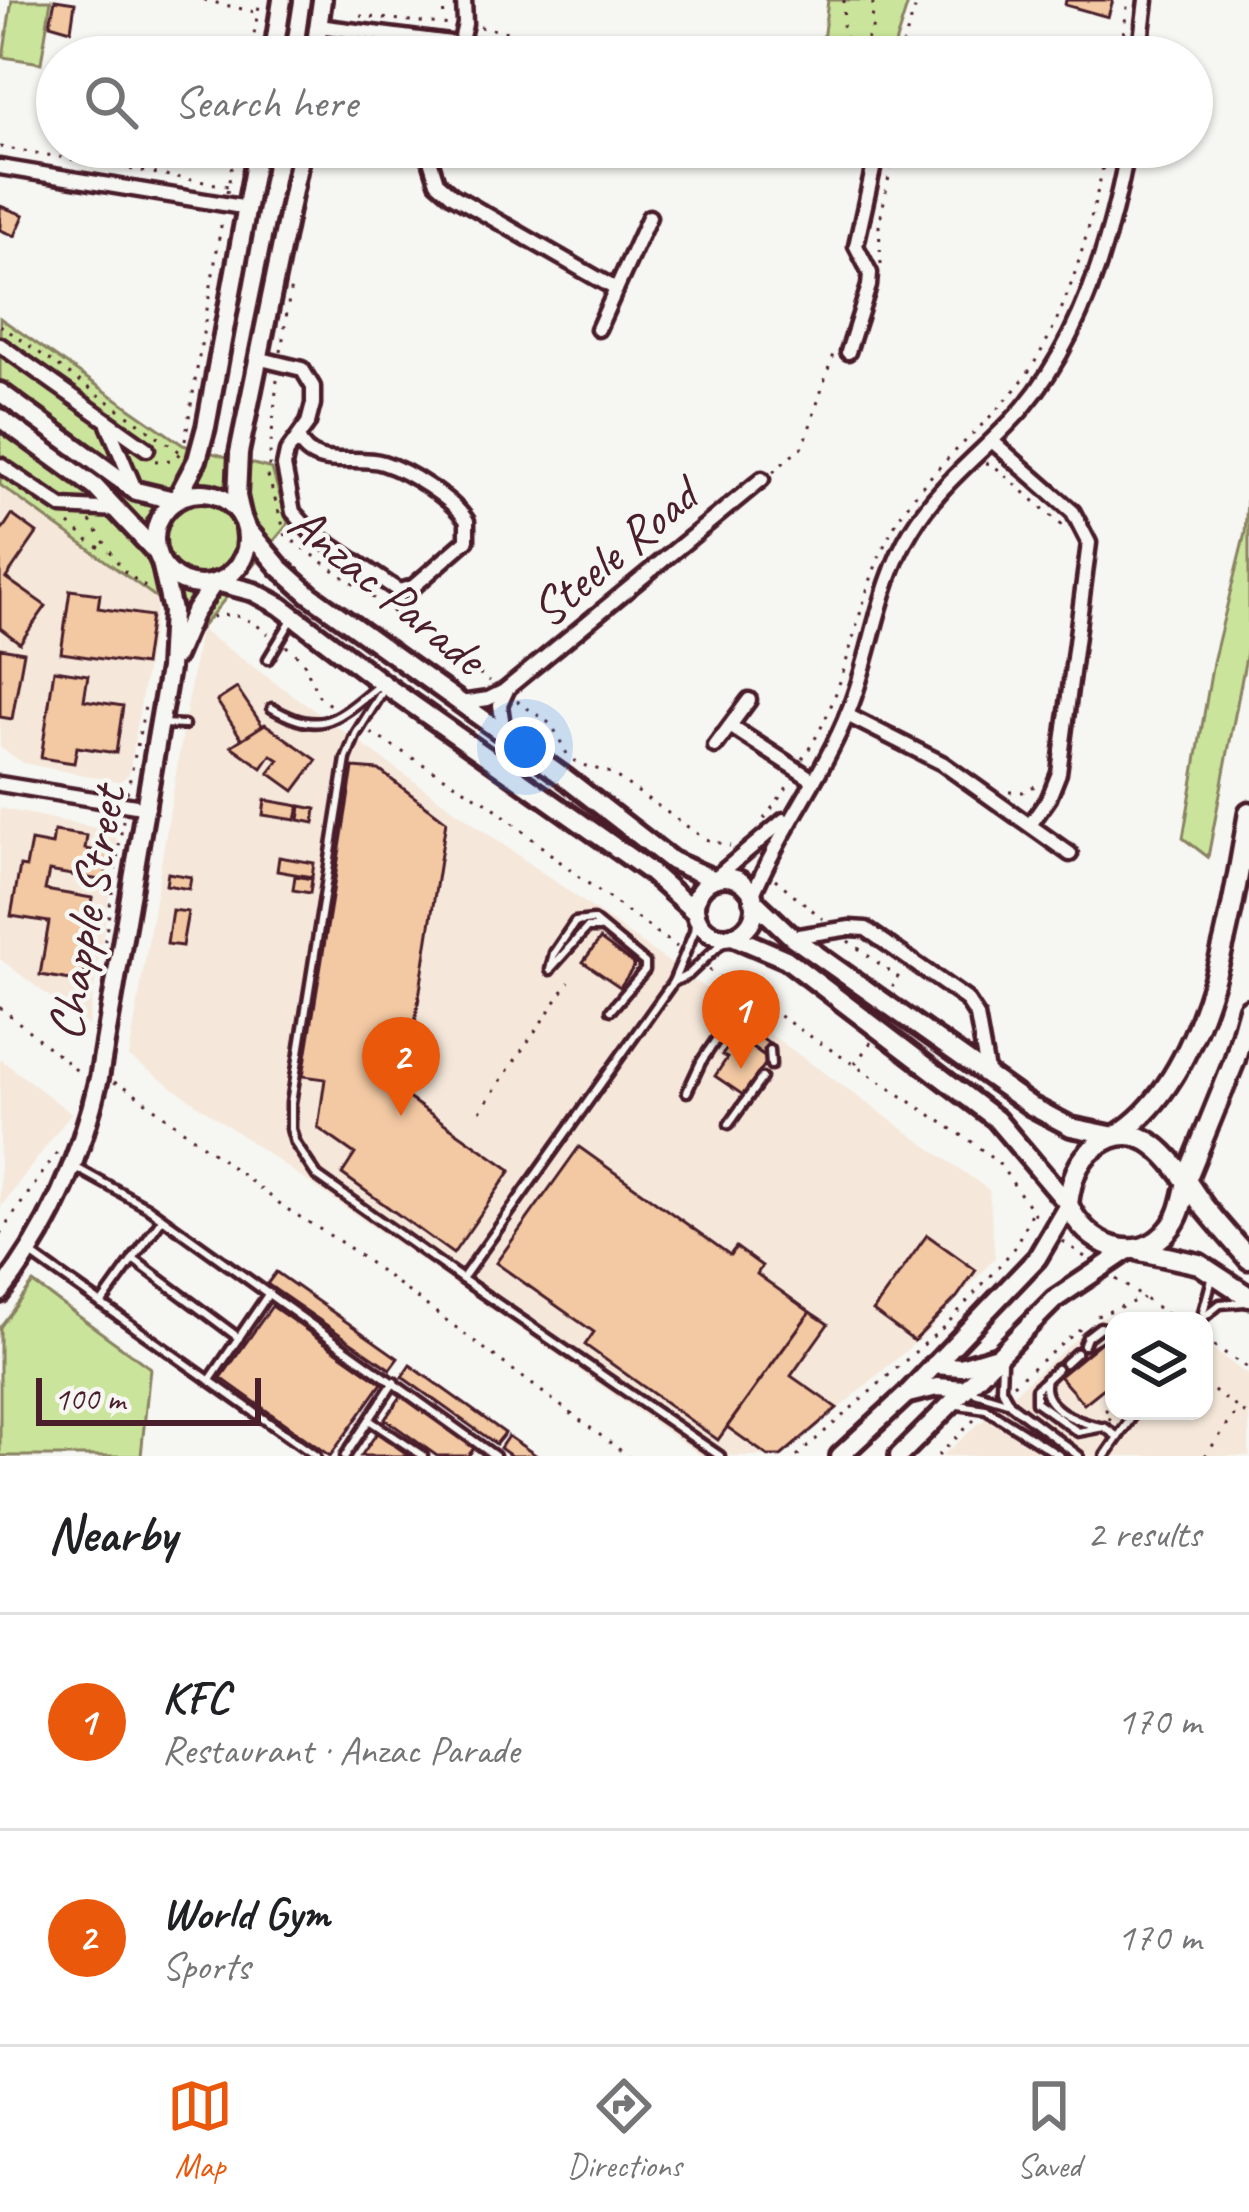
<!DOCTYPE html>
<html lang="en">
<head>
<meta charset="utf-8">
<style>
	:root { --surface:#fff; --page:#f6f6f6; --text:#202124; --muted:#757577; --line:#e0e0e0; --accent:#ea580c }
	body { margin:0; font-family:Caveat,sans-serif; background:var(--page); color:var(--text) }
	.controls { position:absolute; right:36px; bottom:36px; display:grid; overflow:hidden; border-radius:24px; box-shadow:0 3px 9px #0004 }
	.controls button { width:108px; height:108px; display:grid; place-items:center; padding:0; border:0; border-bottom:3px solid var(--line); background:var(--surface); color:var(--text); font:60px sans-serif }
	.scale { position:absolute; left:36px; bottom:30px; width:225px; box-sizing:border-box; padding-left:12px; border:6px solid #4a1f2b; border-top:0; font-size:33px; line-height:42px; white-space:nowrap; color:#4a1f2b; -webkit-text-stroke:9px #f6f6f2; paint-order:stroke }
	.you { position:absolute; left:525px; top:747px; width:42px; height:42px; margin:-30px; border:9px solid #fff; border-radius:50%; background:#1a73e8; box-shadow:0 0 0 18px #1a73e833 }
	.badge { display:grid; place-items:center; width:78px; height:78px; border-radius:50%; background:var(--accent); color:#fff; font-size:39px; font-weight:700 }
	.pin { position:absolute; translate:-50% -99px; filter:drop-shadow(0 3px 6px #0008) }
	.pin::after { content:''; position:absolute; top:63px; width:42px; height:36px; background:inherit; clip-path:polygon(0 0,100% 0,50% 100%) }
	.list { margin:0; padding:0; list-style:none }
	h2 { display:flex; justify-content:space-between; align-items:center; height:156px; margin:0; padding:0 48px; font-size:51px }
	h2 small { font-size:39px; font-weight:400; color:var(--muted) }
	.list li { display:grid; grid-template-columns:78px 1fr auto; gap:36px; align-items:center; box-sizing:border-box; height:216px; padding:0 48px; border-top:3px solid var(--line) }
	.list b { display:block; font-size:45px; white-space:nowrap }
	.list p { margin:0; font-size:39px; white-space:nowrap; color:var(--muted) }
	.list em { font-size:39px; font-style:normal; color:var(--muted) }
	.icon { flex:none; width:66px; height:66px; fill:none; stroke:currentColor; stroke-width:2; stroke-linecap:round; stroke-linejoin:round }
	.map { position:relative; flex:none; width:1249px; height:1456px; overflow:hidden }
	.search { position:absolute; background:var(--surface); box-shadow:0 3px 9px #0004; left:36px; right:36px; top:36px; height:132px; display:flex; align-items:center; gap:30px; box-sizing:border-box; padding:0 42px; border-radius:66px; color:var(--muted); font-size:45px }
	.sheet { height:588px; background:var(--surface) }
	nav { display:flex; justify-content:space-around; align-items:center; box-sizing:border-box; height:168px; border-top:3px solid var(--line); background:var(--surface); font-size:33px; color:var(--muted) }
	nav a { display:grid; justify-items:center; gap:6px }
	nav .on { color:var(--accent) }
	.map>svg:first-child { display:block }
	.built { fill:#f5e8da }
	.green { fill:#cae59b; stroke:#8a8263; stroke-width:3 }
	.building { fill:#f3c9a3; stroke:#4a1f2b; stroke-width:3 }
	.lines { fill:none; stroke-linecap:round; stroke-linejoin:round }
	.lane-casing { stroke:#4a1f2b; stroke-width:15 }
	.street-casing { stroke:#4a1f2b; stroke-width:21 }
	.secondary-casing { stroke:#4a1f2b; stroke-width:26 }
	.primary-casing { stroke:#4a1f2b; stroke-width:27 }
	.path { stroke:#4a1f2b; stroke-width:3; stroke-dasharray:3 9; stroke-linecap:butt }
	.lane { stroke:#f6f6f2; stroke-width:6 }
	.street { stroke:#f6f6f2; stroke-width:12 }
	.secondary { stroke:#f6f6f2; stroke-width:16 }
	.primary { stroke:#f6f6f2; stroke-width:18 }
	.labels { text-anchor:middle; stroke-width:9; stroke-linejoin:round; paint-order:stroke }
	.street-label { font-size:51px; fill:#4a1f2b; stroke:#f6f6f2 }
</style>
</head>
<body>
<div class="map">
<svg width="1249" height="1456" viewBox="0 0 1249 1456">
	<rect width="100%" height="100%" fill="#f6f6f2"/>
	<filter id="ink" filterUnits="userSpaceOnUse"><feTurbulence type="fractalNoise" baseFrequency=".00833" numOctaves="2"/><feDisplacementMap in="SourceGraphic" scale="24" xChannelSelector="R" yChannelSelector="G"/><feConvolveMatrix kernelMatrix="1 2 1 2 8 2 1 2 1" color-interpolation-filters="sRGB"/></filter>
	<g filter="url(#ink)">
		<g class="built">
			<path d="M0,485L158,598L129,774L119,782L23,763L0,747Z"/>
			<path d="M200,629L989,1190L995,1258L922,1337L783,1456H702L129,1057Z"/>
			<path d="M0,808L111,831L118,841L88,1026L0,959Z"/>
			<path d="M0,1059L71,1113L0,1208Z"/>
			<path d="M1101,1317L1173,1321H1114V1411H1204V1343L1249,1376V1456H942Z"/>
		</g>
		<g class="green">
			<path d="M12,0H51L41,63L3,57Z"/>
			<path d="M828,0H909L891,57H821Z"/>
			<path d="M0,318L183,445L272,469L288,524L200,629L0,485Z"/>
			<path d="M1249,468V641L1208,857L1183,838L1213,662L1245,533Z"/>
			<path d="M33,1283L150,1368L141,1456H0V1327Z"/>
		</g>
		<g class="building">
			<path d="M55,0L75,3L71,30L50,24Z"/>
			<path d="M1066,0H1113L1108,17L1065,5Z"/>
			<path d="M0,206L24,215L15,236L0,230Z"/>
			<path d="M12,515L37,533L6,578L46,606L20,643L0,628V533Z"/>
			<path d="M70,590L100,594L98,608L151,616L144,665L61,653Z"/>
			<path d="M0,648L24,652L12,719L0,717Z"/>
			<path d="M54,670L88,675L84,700L123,706L116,753L77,747L74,763L41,758Z"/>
			<path d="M237,688L264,728L243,741L217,701Z"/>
			<path d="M265,724L317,760L294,791L269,773L279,760L271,755L262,768L231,746Z"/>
			<path d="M353,768L379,770L446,821L404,1095L511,1170L453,1254L342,1174L355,1154L318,1128L325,1079L303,1076Z"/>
			<path d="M265,800L299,806L296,820L263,815Z"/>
			<path d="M301,806L316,809L314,823L299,820Z"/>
			<path d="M54,831L87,836L85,849L110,853L105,881L49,871L45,890L92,898L87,928L92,929L83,982L40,975L49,922L11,916L20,866L26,867L31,841L52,845Z"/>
			<path d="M279,857L314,863L312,877L277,871Z"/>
			<path d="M168,873L191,877L189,889L166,885Z"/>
			<path d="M295,876L312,879L310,893L293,890Z"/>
			<path d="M172,910L188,912L182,946L167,944Z"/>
			<path d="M600,939L635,965L620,987L583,962Z"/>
			<path d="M749,1029L772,1046L765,1056L742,1040Z"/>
			<path d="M736,1036L769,1059L743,1095L715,1076L727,1058L722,1055Z"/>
			<path d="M579,1147L730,1255L736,1247L762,1266L757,1274L810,1312L718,1440L585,1345L594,1332L496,1263Z"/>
			<path d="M927,1235L976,1270L957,1297L914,1341L873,1311Z"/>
			<path d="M276,1272L398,1358L390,1369L267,1284Z"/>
			<path d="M272,1306L382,1383L330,1456L221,1378Z"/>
			<path d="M810,1312L828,1324L791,1376L837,1408L781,1456H768L727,1427Z"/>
			<path d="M1103,1340L1114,1352V1380L1084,1404L1059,1376Z"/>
			<path d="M1103,1340L1062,1374L1054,1365L1061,1359L1067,1366L1079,1356L1073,1349L1081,1342L1088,1349Z"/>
			<path d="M410,1365L505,1433L496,1444L402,1377Z"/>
			<path d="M402,1395L475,1447L468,1456H437L385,1419Z"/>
			<path d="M377,1433L410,1456H361Z"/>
			<path d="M508,1436L537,1456H511L500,1448Z"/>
		</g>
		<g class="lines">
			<defs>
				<g id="lane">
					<path d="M268,659L291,621"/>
					<path d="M384,689L356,734L346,759L291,1103V1129L295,1143L317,1176L462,1279L673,982L694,932L696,916"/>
					<path d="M272,708C323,738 338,718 379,685"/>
					<path d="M163,724L184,725"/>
					<path d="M552,967L587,928H599"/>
					<path d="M550,970L554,953L575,922L593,920L645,963V970L611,1010"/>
					<path d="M673,982L688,975L729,936"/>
					<path d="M770,1050L771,1065"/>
					<path d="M687,1092L701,1062L724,1028L733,1026L746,1033"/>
					<path d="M729,1124L762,1078"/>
					<path d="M73,1166L147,1207L495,1456"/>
					<path d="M31,1254L316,1456"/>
					<path d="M133,1259L239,1338"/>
					<path d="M462,1279L720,1456"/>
					<path d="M101,1304L162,1219"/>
					<path d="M1203,1312L1212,1279"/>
					<path d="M1199,1321L1220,1304L1245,1302"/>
					<path d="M1084,1345L1087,1337L1100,1327L1114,1331"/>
					<path d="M1002,1362L1001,1388L1010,1404L1079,1456"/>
					<path d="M1065,1363L1076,1353"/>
					<path d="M1057,1369L1036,1389V1402L1078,1432L1104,1427L1118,1437"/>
					<path d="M1046,1379C1038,1407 1077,1422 1100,1427"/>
					<path d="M210,1380L269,1293"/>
					<path d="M968,1390L1007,1402"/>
					<path d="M958,1405L986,1409L1060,1456"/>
					<path d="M369,1420L423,1456"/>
					<path d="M345,1456L394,1382"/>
					<path d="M1105,1456L1136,1411"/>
				</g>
				<g id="street">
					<path d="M318,26L559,57"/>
					<path d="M460,45L465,24L464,0"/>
					<path d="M1139,57L1146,0"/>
					<path d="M426,147L437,182L452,195L614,288"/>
					<path d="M0,167L248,208"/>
					<path d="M598,329L649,217"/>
					<path d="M0,345L147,449"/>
					<path d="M848,352L869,286L870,273L856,246L878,147"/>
					<path d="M257,358L302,369L313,387V404L308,423L287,452L284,466L293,512L311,532L399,591L413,587L467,540V521C452,498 408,471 383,463C354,454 313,472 298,438"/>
					<path d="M108,425L135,489"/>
					<path d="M992,441L1073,512L1089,543L1059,773L1049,798L1030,825"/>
					<path d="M0,465L62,507L118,510"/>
					<path d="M461,703L488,699L504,691L762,479"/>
					<path d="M847,715L942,763L1070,854"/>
					<path d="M730,726L813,780"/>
					<path d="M504,733L500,705L507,690"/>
					<path d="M715,746L749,700"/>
					<path d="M0,784L148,808"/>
					<path d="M715,878L784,820"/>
					<path d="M752,897C779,831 823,776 849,710C873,651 878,584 912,529C941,481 987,450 1023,408C1082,338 1112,236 1128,147"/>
					<path d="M792,937L850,928L866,929L966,999L977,1016L988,1077"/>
				</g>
				<g id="secondary">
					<path d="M273,57L282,0"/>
					<path d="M314,57L322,0"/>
					<path d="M0,392L136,491L174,500"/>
					<path d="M0,418L95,487L156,552"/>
					<circle cx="201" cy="539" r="46"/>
					<path d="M177,498L197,460L206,427L258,147"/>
					<path d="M242,518L237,496L239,453L302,147"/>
					<path d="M247,529L280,568L310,595L564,777L672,861L713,879"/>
					<path d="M216,582L254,592L280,606L382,683L649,871L696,913"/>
					<path d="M175,656L193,614L214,583"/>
					<circle cx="725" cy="907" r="30"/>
					<path d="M753,900L792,937L1031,1106L1071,1127L1115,1136"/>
					<path d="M732,936L786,959L996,1119L1068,1204"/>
					<path d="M0,1293C50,1230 81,1156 99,1078L169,669L172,611L161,562"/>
					<path d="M934,1365L961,1367L994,1357"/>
					<path d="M908,1394L937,1387L965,1389"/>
					<path d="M840,1456L907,1394L1037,1258L1068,1205"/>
					<path d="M899,1456L1055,1299L1128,1250"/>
				</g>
				<g id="primary">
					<path d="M1117,1135C1209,1078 1232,910 1249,812"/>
					<path d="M1186,1180L1234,1062L1249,1009"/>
					<path d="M1187,1182C1183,1198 1181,1215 1170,1228C1138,1269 1085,1245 1068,1204C1071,1181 1077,1159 1097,1146C1147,1109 1180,1174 1205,1208C1219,1225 1234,1242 1249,1259"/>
					<path d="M1140,1251L1199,1264L1249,1297"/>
				</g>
			</defs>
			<use href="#lane" class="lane-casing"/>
			<use href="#street" class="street-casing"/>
			<use href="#secondary" class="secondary-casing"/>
			<use href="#primary" class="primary-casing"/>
			<g class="path">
				<path d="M204,0L255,12"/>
				<path d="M443,0L444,22"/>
				<path d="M844,0C844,20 838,42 858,51L860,57"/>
				<path d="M360,16L451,25"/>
				<path d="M480,27L598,48L711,57"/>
				<path d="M357,48L403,57"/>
				<path d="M860,50L872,32L873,0"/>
				<path d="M250,57L260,0"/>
				<path d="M331,57L338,50L355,48L356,43"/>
				<path d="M899,57L918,0"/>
				<path d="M1120,57L1128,0"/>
				<path d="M0,147L228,186"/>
				<path d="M227,193L235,147"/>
				<path d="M881,264L879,226L895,147"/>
				<path d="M0,325L180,452"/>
				<path d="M281,352L291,285"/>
				<path d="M277,380L268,476L286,536L490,681"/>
				<path d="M185,441L222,220"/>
				<path d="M155,461L173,460L183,450"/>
				<path d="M986,463L992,464L1066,529"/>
				<path d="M773,472L804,445L834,351"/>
				<path d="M90,521L123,570L149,590"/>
				<path d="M69,524L91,543L108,552"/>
				<path d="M212,617C236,612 249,618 268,634"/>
				<path d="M286,646L303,660L317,694L333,708"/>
				<path d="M517,701L552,725L568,756L579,764L611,773L705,839L730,846"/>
				<path d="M371,733L491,805L575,874L677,947"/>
				<path d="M802,759C851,692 853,602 892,530C924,471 977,436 1018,386C1067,325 1092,222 1107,147"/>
				<path d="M1009,792H1023L1039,784"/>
				<path d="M127,793L146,702"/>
				<path d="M764,819L790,783"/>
				<path d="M775,879L823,919"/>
				<path d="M848,941L899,978L892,987"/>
				<path d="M103,953L123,820"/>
				<path d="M709,970L972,1142L1000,1165L1038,1219"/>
				<path d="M0,1007L81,1074"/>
				<path d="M855,1064L871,1042"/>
				<path d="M114,1082L129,1089L287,1209L347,1246L628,1456"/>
				<path d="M480,1111L569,982"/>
				<path d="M0,1234L60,1148"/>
				<path d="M1063,1241L1089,1260"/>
				<path d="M1116,1279L1177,1321"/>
				<path d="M1097,1316L1143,1298"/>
				<path d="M1204,1339L1249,1369"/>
				<path d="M1013,1384L1080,1329"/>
				<path d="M1204,1384L1249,1416"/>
				<path d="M1109,1420L1112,1415L1106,1410L1114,1399"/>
				<path d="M797,1456L947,1324L1014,1249L1031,1213"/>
				<path d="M938,1456L975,1419"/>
				<path d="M1205,1456L1239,1409"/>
			</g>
			<use href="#lane" class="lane"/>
			<use href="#street" class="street"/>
			<use href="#secondary" class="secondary"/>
			<use href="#primary" class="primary"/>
		</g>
	</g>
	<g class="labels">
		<g class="street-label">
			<text transform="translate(613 552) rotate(-40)" y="18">Steele Road</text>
			<text transform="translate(388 589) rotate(39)" y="18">Anzac Parade</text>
			<text transform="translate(85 913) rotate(-80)" y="18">Chapple Street</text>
		</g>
	</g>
</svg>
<div class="controls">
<button><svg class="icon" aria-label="layers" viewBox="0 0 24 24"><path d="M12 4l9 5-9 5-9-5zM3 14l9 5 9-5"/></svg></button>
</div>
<div class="scale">100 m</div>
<div class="you"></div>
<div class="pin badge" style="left:741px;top:1069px">1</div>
<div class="pin badge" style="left:401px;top:1116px">2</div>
<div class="search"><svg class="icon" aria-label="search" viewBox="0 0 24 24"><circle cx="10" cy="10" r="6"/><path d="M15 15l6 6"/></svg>Search here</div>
</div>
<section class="sheet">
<h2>Nearby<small>2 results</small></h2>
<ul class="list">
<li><span class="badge">1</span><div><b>KFC</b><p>Restaurant · Anzac Parade</p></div><em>170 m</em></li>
<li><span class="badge">2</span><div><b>World Gym</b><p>Sports</p></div><em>170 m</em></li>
</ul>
</section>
<nav>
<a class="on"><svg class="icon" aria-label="map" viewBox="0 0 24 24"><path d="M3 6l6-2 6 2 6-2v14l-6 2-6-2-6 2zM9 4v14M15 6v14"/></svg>Map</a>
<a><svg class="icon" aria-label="directions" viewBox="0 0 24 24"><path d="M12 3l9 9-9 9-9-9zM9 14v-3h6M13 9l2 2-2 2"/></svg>Directions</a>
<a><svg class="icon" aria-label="saved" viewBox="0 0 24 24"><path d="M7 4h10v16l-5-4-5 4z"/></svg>Saved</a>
</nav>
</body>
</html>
